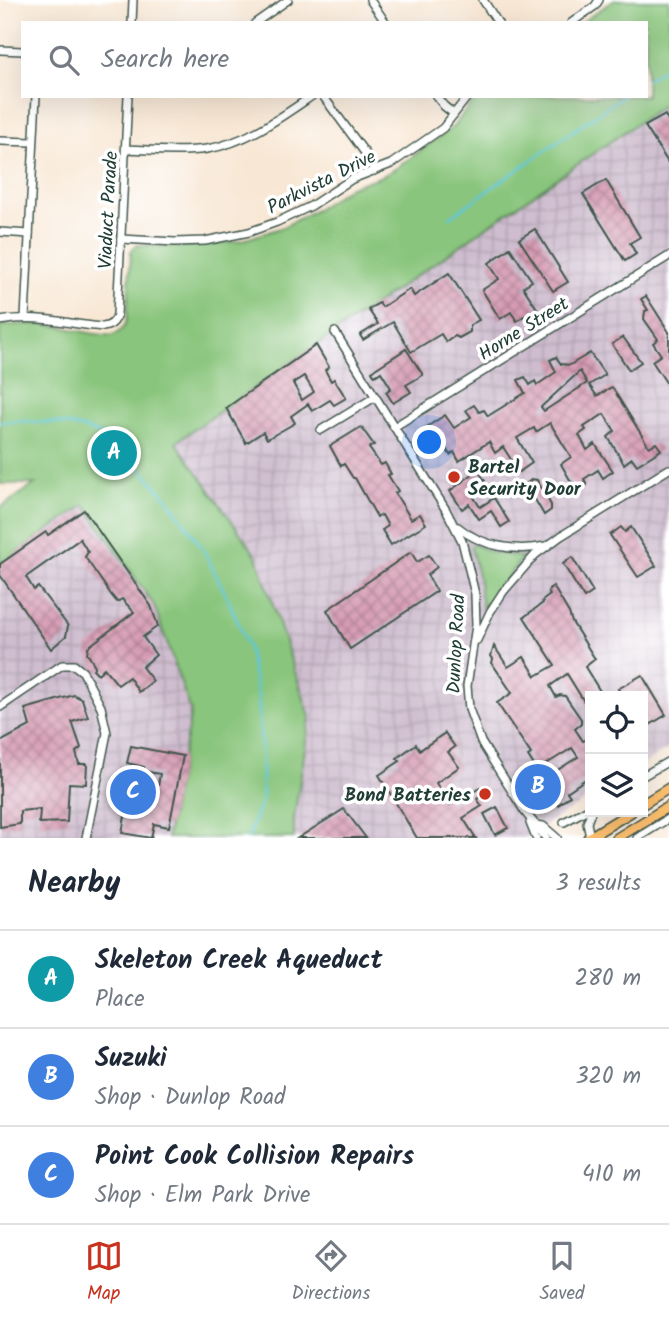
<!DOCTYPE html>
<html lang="en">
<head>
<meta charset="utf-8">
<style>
	:root { --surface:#fff; --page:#f6f6f7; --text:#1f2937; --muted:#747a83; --line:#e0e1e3; --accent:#c8321e }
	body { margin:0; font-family:Kalam,sans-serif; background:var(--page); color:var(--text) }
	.controls { position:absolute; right:21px; bottom:21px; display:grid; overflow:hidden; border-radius:0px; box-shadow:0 7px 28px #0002 }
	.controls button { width:63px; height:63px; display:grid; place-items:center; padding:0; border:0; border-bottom:2px solid var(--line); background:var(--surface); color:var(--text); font:35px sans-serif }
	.you { position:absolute; left:430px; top:443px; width:24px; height:24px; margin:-18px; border:5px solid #fff; border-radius:50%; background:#1a73e8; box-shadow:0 0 0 10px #1a73e833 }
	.badge { display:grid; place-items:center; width:46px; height:46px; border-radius:50%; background:var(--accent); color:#fff; font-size:23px; font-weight:700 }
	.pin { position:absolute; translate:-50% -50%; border:4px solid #fff; box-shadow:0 2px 7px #0006 }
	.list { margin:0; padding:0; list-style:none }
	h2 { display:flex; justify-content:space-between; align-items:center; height:91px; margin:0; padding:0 28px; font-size:30px }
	h2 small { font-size:23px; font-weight:400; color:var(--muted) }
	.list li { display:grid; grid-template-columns:46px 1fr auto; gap:21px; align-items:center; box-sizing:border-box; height:98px; padding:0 28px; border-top:2px solid var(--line) }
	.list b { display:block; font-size:26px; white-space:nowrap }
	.list p { margin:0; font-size:23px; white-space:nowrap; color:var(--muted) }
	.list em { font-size:23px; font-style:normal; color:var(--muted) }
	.icon { flex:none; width:38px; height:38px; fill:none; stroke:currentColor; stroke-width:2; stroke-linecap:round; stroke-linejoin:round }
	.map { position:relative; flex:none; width:669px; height:838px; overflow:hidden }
	.search { position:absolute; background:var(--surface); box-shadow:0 7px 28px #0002; left:21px; right:21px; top:21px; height:77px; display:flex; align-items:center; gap:18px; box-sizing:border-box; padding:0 24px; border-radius:0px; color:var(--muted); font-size:26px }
	.sheet { height:385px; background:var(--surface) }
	nav { display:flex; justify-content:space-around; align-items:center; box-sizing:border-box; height:98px; border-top:2px solid var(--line); background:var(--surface); font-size:19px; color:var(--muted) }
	nav a { display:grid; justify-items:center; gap:4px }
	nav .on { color:var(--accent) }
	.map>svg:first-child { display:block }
	.industrial { fill:url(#industrial-grid) }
	.green { fill:#89c57b; stroke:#548158; stroke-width:2 }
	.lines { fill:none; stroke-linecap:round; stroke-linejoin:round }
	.stream { stroke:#5dc7d8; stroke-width:2.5 }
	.building { fill:url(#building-cross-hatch); fill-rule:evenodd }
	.minor-casing { stroke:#40564c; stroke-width:10 }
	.major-casing { stroke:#40564c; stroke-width:12 }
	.minor { stroke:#fff; stroke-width:7 }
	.major { stroke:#fbbe6e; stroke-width:9 }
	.poi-dot { fill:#c8321e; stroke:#fff; stroke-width:2.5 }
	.labels { text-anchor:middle; stroke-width:7; stroke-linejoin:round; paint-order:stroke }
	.street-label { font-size:19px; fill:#1f3d34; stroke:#fff }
	.poi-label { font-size:19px; font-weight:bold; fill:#1f3d34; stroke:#fff; text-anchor:start }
</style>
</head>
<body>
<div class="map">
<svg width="669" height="838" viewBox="0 0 669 838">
	<defs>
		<pattern id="industrial-grid" width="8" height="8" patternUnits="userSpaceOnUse" patternTransform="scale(1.75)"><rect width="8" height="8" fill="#cfbdcf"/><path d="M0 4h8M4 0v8" fill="none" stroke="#b1a3b2"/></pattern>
		<pattern id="building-cross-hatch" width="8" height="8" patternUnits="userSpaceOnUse" patternTransform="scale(1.75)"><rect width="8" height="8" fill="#d79cb4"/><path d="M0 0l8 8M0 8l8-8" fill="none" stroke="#ae8093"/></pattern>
	</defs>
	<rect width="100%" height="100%" fill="#fff"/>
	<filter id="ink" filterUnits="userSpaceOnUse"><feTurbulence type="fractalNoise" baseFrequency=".0143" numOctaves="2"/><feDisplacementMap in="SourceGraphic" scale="14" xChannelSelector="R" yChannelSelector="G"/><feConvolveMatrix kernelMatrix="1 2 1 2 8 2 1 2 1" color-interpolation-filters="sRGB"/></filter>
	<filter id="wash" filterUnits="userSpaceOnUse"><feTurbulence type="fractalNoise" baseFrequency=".00686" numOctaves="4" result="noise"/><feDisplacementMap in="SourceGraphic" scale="28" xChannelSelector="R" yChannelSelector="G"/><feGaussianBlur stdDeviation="1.57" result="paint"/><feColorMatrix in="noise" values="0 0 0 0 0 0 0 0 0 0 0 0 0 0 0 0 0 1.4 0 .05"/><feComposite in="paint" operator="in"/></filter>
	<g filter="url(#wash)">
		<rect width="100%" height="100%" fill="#f8e7d4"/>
		<path class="industrial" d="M669,101V748L643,764V696H590V797L524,838H0V564Z"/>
		<g class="green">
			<path d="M614,0H669V101L176,442L257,557L310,717L294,818V838H167L191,712L154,605L85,505L0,564V508L35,484H0V326C19,324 37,323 56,326C70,328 99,337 112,335C120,334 124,328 127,320L131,251L137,245L176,247L210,245L243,240L283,227L317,209L350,187L382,176L398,167L453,127L477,96H646V23H581Z"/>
			<path d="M473,544L493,553L523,557L496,591L486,607H482L478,575L471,547Z"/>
		</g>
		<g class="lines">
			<g class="stream">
				<path d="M646,80L669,65"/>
				<path d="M450,217L623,96"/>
				<path d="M0,422L19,421L58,423L82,428L102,435L132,459L171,503L203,549L228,599L248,647L258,696L262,757V799L248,838"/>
			</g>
		</g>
		<g id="blocks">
			<g class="building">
				<path d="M665,115L669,122V164L645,126Z"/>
				<path d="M606,180L640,237L630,243L636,254L625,261L583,194Z"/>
				<path d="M535,229L568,282L553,291L519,239Z"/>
				<path d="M510,248L532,281L523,287L538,310L525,318L524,316L517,321L511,312L500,319L482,290L499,279L489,263Z"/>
				<path d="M449,273L479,320L470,325V332L459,338L455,336L446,342L441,334L411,352L393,322L363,340L360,335L378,324L368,309L379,303L382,307L410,289L414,296Z"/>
				<path d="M646,296L669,332V387L652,361L661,355L653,343L658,339L644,319L645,311L648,310L641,299Z"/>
				<path d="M623,337L641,362L629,370L612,344Z"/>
				<path d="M316,345L329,367L325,370L331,381L334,379L346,398L334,405L330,400L312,411L308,404L291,416L295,423L267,439L263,432L246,443L226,408ZM304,376L314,392L302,400L293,383Z"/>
				<path d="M406,349L423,375L406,385L411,392L393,403L386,392L391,388L381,372L375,376L372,371Z"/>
				<path d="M590,353L605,375L589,385L597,396L612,387L649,447L656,443L661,450L637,465L632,458L624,464L608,437L615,431L604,414L584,427L586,430L579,435L587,450L595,444L613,471L603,478L598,470L584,479L587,485L577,492L561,464L571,457L550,423L536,432L534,428L517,438L532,463L519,472L503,447L495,453L489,442L459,461L454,452L450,455L438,436L429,442L422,430L445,415L454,428L471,417L466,410L474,405L479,412L484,410L488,416L525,393L518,380L525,377L530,385L535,381L537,385L556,372L550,360L556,357L561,364L570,365ZM580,371L587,383L544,411L541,407Z"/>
				<path d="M361,427L374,445L369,448L381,465L385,463L391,474L388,475L398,491L395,493L411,519L420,514L426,524L391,545L382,530L388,526L382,515L377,517L355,478H353L344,464L341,466L330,446Z"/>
				<path d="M478,470L485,481L470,491L480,507L494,498L509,522L501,527L491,511L479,519L469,504L462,509L450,491Z"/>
				<path d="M532,479L537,480L551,505V510L544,515L526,484Z"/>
				<path d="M84,510L151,606L158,626L143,637L156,655L142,667L153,681L139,692L129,677L118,685L104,668L98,674L93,669L95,666L87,653L88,647L134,612L122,599L117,602L112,596L85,557L88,552L80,539L26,577L34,590L38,587L68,626L66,636L51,649L0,575V564L46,532L48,535Z"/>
				<path d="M621,527L625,532L631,527L656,566L638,577L610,535Z"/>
				<path d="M411,552L417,562L429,555L437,567L427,575L437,591L350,649L327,610Z"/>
				<path d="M572,557L593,592L584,598L563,564Z"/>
				<path d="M553,586L569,613L572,622L595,659L585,667L603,696H590V711L567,674L550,686L556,697L560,695L565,696L581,719V724L575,729L583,741L590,738V776L567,792L570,796L558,805L550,792L536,800L529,788L578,757L572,748L537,770L528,756L531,754L497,703L512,693L492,663L493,659L491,656L494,646L508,667L524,657L536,676L555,665L524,617L543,603L542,601L550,595L548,592L549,589Z"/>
				<path d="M642,675L666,715L643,729V696H623L618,689Z"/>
				<path d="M74,695L82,699L88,717L72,722L81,748L76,752L79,764H87L86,784L69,783L67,822L39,823L40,809L20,811V824L0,827V742L30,726L25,709Z"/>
				<path d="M445,733L455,747L448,752L459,767L436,783L450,805L480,788L484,793L477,799L482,806L463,818L476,838H417L379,775L400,761L397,758L416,744L420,750Z"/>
				<path d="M131,746L183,756L169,827L154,824L151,838L122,833L130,789L114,786L115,778L158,786L160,774L143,771L144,767L127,763Z"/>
				<path d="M497,807L508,828L495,835L484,814Z"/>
				<path d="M344,809L366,838H298Z"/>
			</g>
		</g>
	</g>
	<g filter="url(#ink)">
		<use href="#blocks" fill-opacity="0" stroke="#40564c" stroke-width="2"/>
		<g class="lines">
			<defs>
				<g id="minor">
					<path d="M370,0L386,23"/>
					<path d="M483,0L498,23"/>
					<path d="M132,23L133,0"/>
					<path d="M255,23L288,0"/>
					<path d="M571,23L595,6L599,0"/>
					<path d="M0,50L23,51"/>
					<path d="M323,96L368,157L374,171"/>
					<path d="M436,96L444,106L454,114"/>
					<path d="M0,141L33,142"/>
					<path d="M126,149C152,150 180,153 207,149C246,143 280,118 312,96"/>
					<path d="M0,232L29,234"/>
					<path d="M121,239L175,242L205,241L249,232L277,222L311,206L352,179L391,164L443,128L468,96"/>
					<path d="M25,318L36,96"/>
					<path d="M0,321C38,314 66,324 103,327C110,326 115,323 117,315L128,96"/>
					<path d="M335,332L446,510L462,541L475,594L476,625L467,686L469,709L481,742L525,812L546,838"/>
					<path d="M394,427L669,256"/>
					<path d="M321,430L375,397"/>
					<path d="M458,527C482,547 516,552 546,546"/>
					<path d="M477,640L490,612L503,592L535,555L561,536L669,469"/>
					<path d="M0,707L62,665H74L83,672L101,707L107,733L86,838"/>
					<path d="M643,776L669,761"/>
					<path d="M564,822L590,808"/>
					<path d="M530,823L536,838"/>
					<path d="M536,825L543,826L557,838"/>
					<path d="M590,837L587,823L591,812"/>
					<path d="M637,838L669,818"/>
				</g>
				<g id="major">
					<path d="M643,804L669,788"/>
					<path d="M588,838L631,812"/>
					<path d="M617,838L669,806"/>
				</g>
			</defs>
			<use href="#minor" class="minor-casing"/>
			<use href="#major" class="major-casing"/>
			<use href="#minor" class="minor"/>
			<use href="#major" class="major"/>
		</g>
	</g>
	<g class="poi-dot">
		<circle cx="454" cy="477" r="7"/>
		<circle cx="485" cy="794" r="7"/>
	</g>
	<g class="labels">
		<g class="street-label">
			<text transform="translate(321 181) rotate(-27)" y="7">Parkvista Drive</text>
			<text transform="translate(107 210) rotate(-87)" y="7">Viaduct Parade</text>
			<text transform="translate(523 328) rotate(-32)" y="7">Horne Street</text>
			<text transform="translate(455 644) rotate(-87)" y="7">Dunlop Road</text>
		</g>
		<g class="poi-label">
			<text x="468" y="473">Bartel<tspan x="468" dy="22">Security Door</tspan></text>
			<text x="471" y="801" text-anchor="end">Bond Batteries</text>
		</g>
	</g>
</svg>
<div class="controls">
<button><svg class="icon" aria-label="locate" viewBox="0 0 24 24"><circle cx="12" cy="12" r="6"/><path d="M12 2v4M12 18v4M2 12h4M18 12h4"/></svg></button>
<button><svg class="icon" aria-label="layers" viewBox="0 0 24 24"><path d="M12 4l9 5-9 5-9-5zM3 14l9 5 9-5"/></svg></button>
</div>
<div class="you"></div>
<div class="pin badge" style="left:114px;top:453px;background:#0f9aa8">A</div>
<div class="pin badge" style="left:538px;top:787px;background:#3f7fe0">B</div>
<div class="pin badge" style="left:133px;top:792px;background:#3f7fe0">C</div>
<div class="search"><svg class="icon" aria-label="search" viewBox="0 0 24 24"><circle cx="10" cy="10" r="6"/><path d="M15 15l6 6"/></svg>Search here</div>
</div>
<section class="sheet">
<h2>Nearby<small>3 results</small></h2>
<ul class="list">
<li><span class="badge" style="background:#0f9aa8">A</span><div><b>Skeleton Creek Aqueduct</b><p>Place</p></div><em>280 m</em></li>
<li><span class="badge" style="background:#3f7fe0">B</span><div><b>Suzuki</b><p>Shop · Dunlop Road</p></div><em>320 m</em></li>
<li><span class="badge" style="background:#3f7fe0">C</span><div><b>Point Cook Collision Repairs</b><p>Shop · Elm Park Drive</p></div><em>410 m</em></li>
</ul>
</section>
<nav>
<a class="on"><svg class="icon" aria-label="map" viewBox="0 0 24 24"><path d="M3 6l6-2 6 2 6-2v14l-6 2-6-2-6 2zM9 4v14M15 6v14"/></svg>Map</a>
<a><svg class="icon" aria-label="directions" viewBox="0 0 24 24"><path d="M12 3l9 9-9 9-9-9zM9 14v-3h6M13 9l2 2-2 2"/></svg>Directions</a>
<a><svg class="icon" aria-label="saved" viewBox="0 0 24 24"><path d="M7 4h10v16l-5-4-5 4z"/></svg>Saved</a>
</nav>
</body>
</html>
